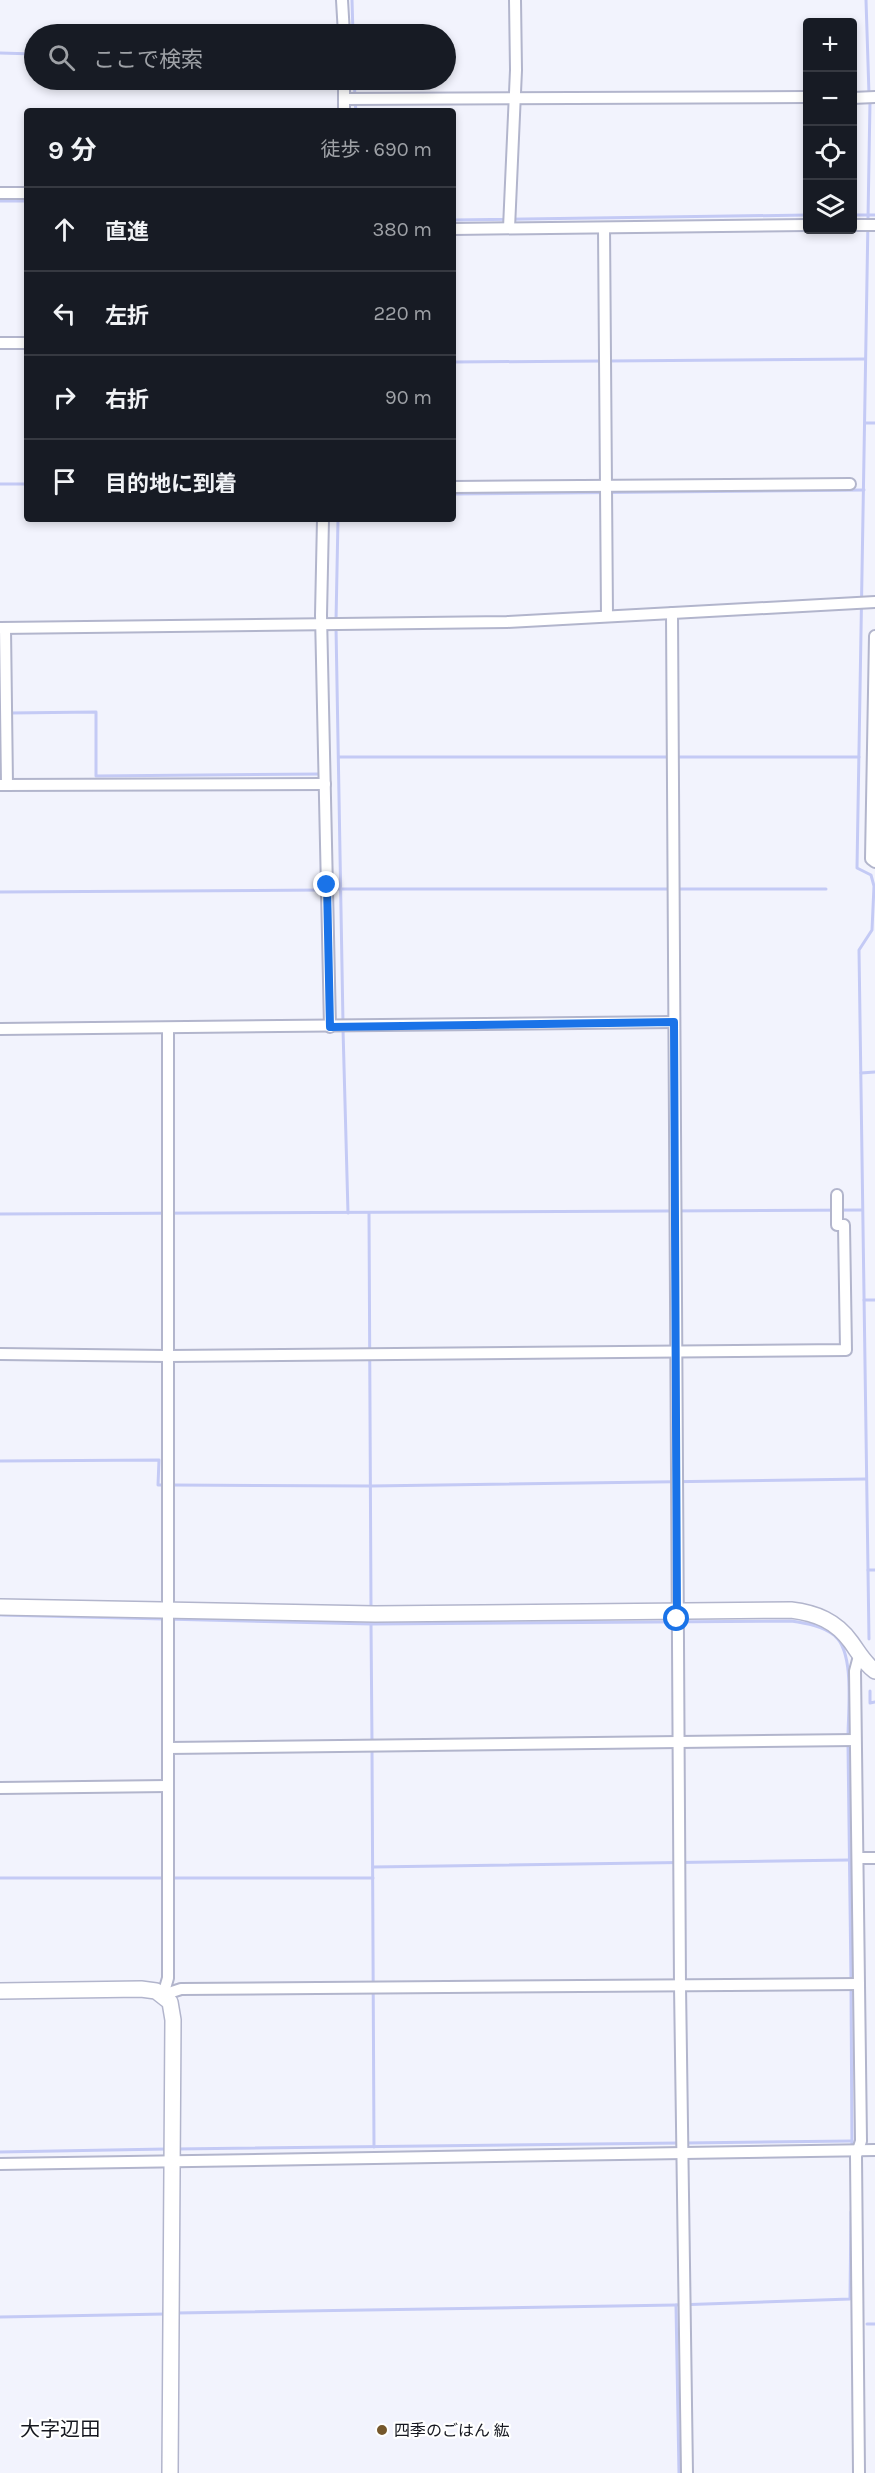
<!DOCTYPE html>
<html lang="ja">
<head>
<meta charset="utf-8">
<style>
	:root { --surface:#171b24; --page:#242831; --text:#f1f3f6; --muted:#9ea1a6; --line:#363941 }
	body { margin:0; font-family:Karla,"Noto Sans JP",sans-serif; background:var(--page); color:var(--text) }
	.controls { position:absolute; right:18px; top:18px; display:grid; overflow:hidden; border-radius:6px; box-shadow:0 3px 9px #0003 }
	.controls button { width:54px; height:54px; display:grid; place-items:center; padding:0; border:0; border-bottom:2px solid var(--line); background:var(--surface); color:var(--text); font:30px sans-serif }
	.stop { position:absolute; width:18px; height:18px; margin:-14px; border:4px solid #1a73e8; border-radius:50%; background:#fff }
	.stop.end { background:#1a73e8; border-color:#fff; box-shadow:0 2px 6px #0008 }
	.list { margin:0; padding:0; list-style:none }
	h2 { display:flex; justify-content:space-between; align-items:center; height:78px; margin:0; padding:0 24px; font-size:26px }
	h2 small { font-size:20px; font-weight:400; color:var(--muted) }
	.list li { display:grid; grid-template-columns:39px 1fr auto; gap:18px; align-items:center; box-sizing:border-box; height:84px; padding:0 24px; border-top:2px solid var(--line) }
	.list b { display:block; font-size:22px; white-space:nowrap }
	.list em { font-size:20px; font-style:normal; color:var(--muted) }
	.icon { flex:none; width:33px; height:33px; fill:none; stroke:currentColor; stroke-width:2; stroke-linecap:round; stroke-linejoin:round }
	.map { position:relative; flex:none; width:875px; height:2473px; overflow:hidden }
	.search { position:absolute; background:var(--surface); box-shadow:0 3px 9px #0003; left:24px; top:24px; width:432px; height:66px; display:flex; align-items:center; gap:15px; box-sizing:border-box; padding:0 21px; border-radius:33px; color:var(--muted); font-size:22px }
	.panel { position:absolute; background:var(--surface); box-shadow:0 3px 9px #0003; left:24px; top:108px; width:432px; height:414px; border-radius:6px }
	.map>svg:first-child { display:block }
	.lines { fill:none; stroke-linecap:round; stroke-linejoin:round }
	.stream { stroke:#c4caf5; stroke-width:3 }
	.street-casing { stroke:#b2b5cc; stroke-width:14 }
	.secondary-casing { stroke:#b2b5cc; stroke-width:18 }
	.street { stroke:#fff; stroke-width:10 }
	.secondary { stroke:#fff; stroke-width:15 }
	.route { stroke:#1a73e8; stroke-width:8 }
	.poi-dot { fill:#75572c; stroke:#fff; stroke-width:2 }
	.labels { text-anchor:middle; stroke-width:4.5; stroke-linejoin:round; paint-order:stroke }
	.poi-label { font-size:16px; fill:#15171f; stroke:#fff; text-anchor:start }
	.quarter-label { font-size:20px; fill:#15171f; stroke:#fff }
</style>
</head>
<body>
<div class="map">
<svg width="875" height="2473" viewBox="0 0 875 2473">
	<rect width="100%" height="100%" fill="#f2f3fd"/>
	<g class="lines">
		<g class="stream">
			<path d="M352,0L353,34"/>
			<path d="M866,0L869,94"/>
			<path d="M0,53L34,54"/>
			<path d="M354,80L355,96"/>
			<path d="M355,102L356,111"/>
			<path d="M0,201H27"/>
			<path d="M852,215H875"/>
			<path d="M453,220L808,215"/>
			<path d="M608,361L865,359"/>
			<path d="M453,362L601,361"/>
			<path d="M865,423H875"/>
			<path d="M0,484H27"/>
			<path d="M453,494L864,490"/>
			<path d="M336,621L338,519"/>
			<path d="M336,627L343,1023"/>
			<path d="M10,713L96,712V776L321,774"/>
			<path d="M339,757H859"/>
			<path d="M330,889H826"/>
			<path d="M0,892L323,890"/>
			<path d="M343,1029L348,1213"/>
			<path d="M861,1073L875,1072"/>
			<path d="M369,1213L371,1608"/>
			<path d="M0,1214L862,1210"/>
			<path d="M864,1300H875"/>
			<path d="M0,1461L159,1460L158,1485H165"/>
			<path d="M172,1485L371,1486L866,1479"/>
			<path d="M868,1570H875"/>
			<path d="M0,1615L371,1624L791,1621C805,1623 824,1626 835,1636C855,1653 848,1712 848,1737"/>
			<path d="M371,1623L372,1743"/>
			<path d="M869,1639L859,950L872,930L874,886L871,875L857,868L870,101"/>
			<path d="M870,1691V1703L875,1702"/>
			<path d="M848,1744L851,1980"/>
			<path d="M372,1749L374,2147"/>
			<path d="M373,1867L849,1860"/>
			<path d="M0,1878H373"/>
			<path d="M851,1987L852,2148"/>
			<path d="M686,2143L852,2141"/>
			<path d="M176,2149L679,2143"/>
			<path d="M0,2152L166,2149"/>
			<path d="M176,2313L676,2305"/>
			<path d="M0,2317L166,2314"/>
			<path d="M867,2324H875"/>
			<path d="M679,2473L676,2305L850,2299L851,2212"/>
		</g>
		<defs>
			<g id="street">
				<path d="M342,0L344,34"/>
				<path d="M852,98L875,97"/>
				<path d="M344,99L808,97"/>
				<path d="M344,111V80"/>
				<path d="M0,193H27"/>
				<path d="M852,225H875"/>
				<path d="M509,228L516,70L515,0"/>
				<path d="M604,228L607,616"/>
				<path d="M453,229L808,225"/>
				<path d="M0,343H27"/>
				<path d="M453,487L850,484"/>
				<path d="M323,519L321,615L330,1027"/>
				<path d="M672,613L680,1986L687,2473"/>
				<path d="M0,628L507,622L875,602"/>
				<path d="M5,628L7,785"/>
				<path d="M875,636L871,859L875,862"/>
				<path d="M0,785L325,784"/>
				<path d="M0,1029L674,1022"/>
				<path d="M0,1354L168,1356L846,1350L844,1225H837V1195"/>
				<path d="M859,1656L855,1671L861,2141L856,2156L859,2473"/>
				<path d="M168,1748L855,1740"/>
				<path d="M0,1788L168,1786"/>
				<path d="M858,1858H875"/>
				<path d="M163,1995L168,1978V1029"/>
				<path d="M163,1995L181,1989L859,1984"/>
				<path d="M0,2164L875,2150"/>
			</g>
			<g id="secondary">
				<path d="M0,1607L375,1614L791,1610C816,1613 836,1621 851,1642C859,1653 864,1663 875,1671"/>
				<path d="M0,1991L141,1989L156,1991L170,2002L173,2020L170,2473"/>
			</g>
		</defs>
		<use href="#street" class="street-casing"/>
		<use href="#secondary" class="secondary-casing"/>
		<use href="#street" class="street"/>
		<use href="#secondary" class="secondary"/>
	</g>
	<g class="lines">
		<path class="route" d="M327,885L330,1027L674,1022L677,1619"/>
	</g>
	<circle class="poi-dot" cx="382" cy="2430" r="6"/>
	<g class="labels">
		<g class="poi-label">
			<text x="394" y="2436">四季のごはん 紘</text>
		</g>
		<g class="quarter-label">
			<text x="60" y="2436">大字辺田</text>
		</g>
	</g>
</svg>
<div class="controls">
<button>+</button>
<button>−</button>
<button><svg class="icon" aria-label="locate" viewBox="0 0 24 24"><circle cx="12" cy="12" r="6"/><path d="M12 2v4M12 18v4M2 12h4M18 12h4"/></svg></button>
<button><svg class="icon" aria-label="layers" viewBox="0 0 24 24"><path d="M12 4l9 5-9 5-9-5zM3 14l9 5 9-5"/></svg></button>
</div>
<div class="stop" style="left:677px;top:1619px"></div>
<div class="stop end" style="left:327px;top:885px"></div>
<div class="search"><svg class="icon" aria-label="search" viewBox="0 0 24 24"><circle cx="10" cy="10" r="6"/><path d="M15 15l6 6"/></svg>ここで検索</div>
<section class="panel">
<h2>9 分<small>徒歩 · 690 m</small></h2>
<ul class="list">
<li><svg class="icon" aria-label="ahead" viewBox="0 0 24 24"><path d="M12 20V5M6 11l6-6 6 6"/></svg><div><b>直進</b></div><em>380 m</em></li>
<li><svg class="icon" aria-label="left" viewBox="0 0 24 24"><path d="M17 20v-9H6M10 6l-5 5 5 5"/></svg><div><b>左折</b></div><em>220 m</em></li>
<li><svg class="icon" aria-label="right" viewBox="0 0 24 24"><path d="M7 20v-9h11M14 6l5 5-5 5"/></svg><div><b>右折</b></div><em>90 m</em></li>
<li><svg class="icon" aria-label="arrive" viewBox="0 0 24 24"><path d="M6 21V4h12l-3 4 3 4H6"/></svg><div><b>目的地に到着</b></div></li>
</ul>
</section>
</div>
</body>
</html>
